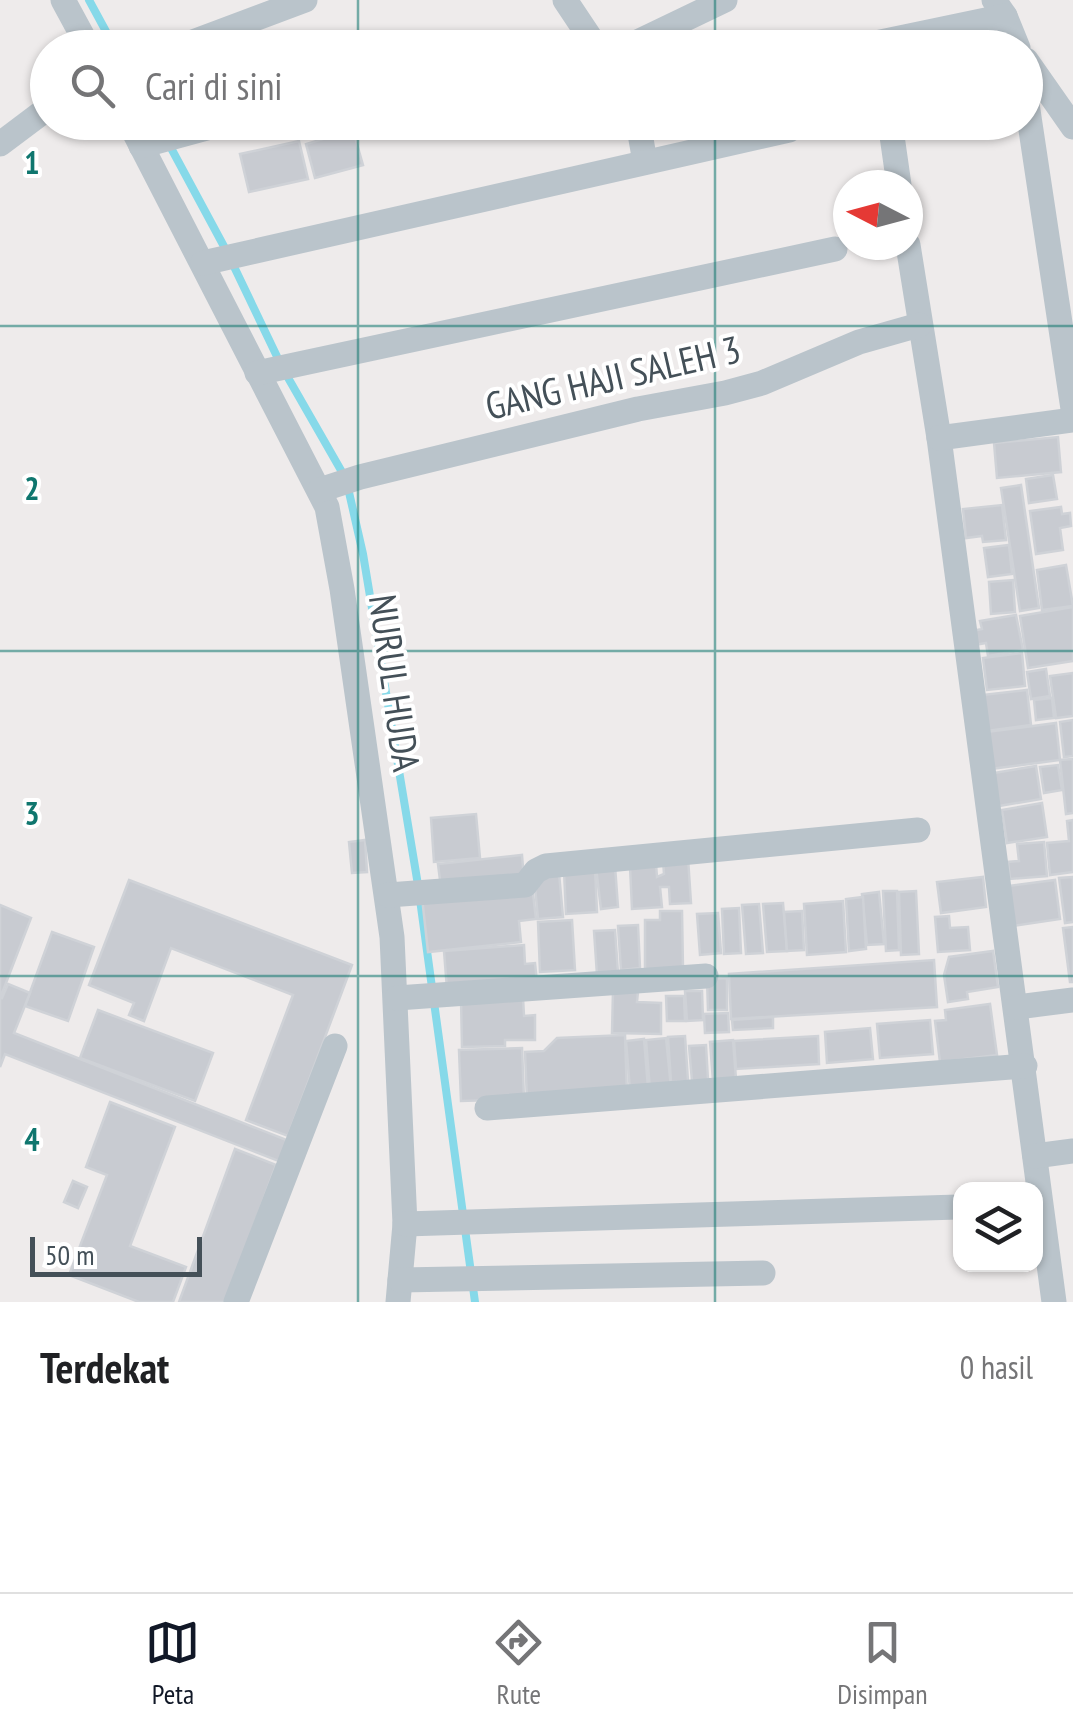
<!DOCTYPE html>
<html lang="id">
<head>
<meta charset="utf-8">
<style>
	:root { --surface:#fff; --page:#f2f2f2; --text:#202124; --muted:#757577; --line:#e0e0e0; --accent:#111827 }
	body { margin:0; font-family:"PT Sans Narrow",sans-serif; background:var(--page); color:var(--text) }
	.controls { position:absolute; right:30px; bottom:30px; display:grid; overflow:hidden; border-radius:20px; box-shadow:0 2px 8px #0004 }
	.controls button { width:90px; height:90px; display:grid; place-items:center; padding:0; border:0; border-bottom:2px solid var(--line); background:var(--surface); color:var(--text); font:50px sans-serif }
	.compass { position:absolute; left:833px; top:170px; width:90px; height:90px; border-radius:50%; background:var(--surface); box-shadow:0 2px 8px #0004; rotate:276deg }
	.scale { position:absolute; left:30px; bottom:25px; width:172px; box-sizing:border-box; padding-left:10px; border:5px solid #445058; border-top:0; font-size:28px; line-height:35px; white-space:nowrap; color:#445058; -webkit-text-stroke:8px #fff; paint-order:stroke }
	.list { margin:0; padding:0; list-style:none }
	h2 { display:flex; justify-content:space-between; align-items:center; height:130px; margin:0; padding:0 40px; font-size:42px }
	h2 small { font-size:32px; font-weight:400; color:var(--muted) }
	.icon { flex:none; width:55px; height:55px; fill:none; stroke:currentColor; stroke-width:2; stroke-linecap:round; stroke-linejoin:round }
	.map { position:relative; flex:none; width:1073px; height:1302px; overflow:hidden }
	.search { position:absolute; background:var(--surface); box-shadow:0 2px 8px #0004; left:30px; right:30px; top:30px; height:110px; display:flex; align-items:center; gap:25px; box-sizing:border-box; padding:0 35px; border-radius:55px; color:var(--muted); font-size:38px }
	.sheet { height:290px; background:var(--surface) }
	nav { display:flex; justify-content:space-around; align-items:center; box-sizing:border-box; height:140px; border-top:2px solid var(--line); background:var(--surface); font-size:28px; color:var(--muted) }
	nav a { display:grid; justify-items:center; gap:5px }
	nav .on { color:var(--accent) }
	.map>svg:first-child { display:block }
	.lines { fill:none; stroke-linecap:round; stroke-linejoin:round }
	.stream { stroke:#86d9e9; stroke-width:8 }
	.building { fill:#c8cbd1; stroke:#cfd2d7; stroke-width:2.5 }
	.minor { stroke:#bac4cb; stroke-width:25 }
	.grid { fill:none; stroke:#0f766e; stroke-width:2.5; stroke-opacity:0.55 }
	.labels { text-anchor:middle; stroke-width:8; stroke-linejoin:round; paint-order:stroke }
	.street-label { font-size:38px; fill:#445058; stroke:#fff }
	.grid-label { font-size:32px; text-anchor:middle; font-weight:bold; fill:#0f766e; stroke:#fff; stroke-width:8; stroke-linejoin:round; paint-order:stroke }
</style>
</head>
<body>
<div class="map">
<svg width="1073" height="1302" viewBox="0 0 1073 1302">
	<rect width="100%" height="100%" fill="#eeebeb"/>
	<g class="lines">
		<g class="stream">
			<path d="M89,0L115,48"/>
			<path d="M157,122L227,252L283,369L346,479L363,554L418,885L475,1302"/>
		</g>
	</g>
	<g class="building">
		<path d="M353,130L363,165L315,178L306,144Z"/>
		<path d="M299,141L308,179L249,192L240,154Z"/>
		<path d="M1058,437L1061,472L997,478L994,443Z"/>
		<path d="M1053,475L1057,499L1029,503L1026,479Z"/>
		<path d="M1021,485L1039,608L1020,611L1001,488Z"/>
		<path d="M1002,505L1006,540L983,542L982,536L966,538L963,509Z"/>
		<path d="M1061,507L1062,514L1070,513L1071,526L1060,528L1063,550L1036,554L1030,511Z"/>
		<path d="M1009,545L1012,574L988,577L984,548Z"/>
		<path d="M1066,565L1073,606L1042,610L1037,570Z"/>
		<path d="M1013,580L1015,612L991,614L989,582Z"/>
		<path d="M1073,607V661L1028,668L1020,616Z"/>
		<path d="M1016,615L1023,650L988,656L986,643L974,645L972,631L982,629L980,621Z"/>
		<path d="M1022,653L1025,686L987,690L983,658Z"/>
		<path d="M1046,669L1050,696L1031,699L1027,672Z"/>
		<path d="M1073,673V716L1056,718L1050,676Z"/>
		<path d="M1027,690L1031,725L987,731L982,695Z"/>
		<path d="M1052,698L1054,718L1036,720L1034,700Z"/>
		<path d="M1073,720V756L1064,757L1060,722Z"/>
		<path d="M1056,723L1060,760L990,769L986,732Z"/>
		<path d="M1073,759V813L1066,814L1060,760Z"/>
		<path d="M1058,765L1062,790L1044,793L1040,767Z"/>
		<path d="M1036,766L1041,799L999,806L994,773Z"/>
		<path d="M1042,803L1047,837L1007,843L1002,810Z"/>
		<path d="M476,814L480,858L434,862L431,818Z"/>
		<path d="M1073,820V872L1050,875L1047,843L1069,841L1067,821Z"/>
		<path d="M365,840L367,872L352,873L349,842Z"/>
		<path d="M1044,842L1047,876L1010,879L1008,862L1019,861L1017,844Z"/>
		<path d="M522,855L524,880L441,888L438,864Z"/>
		<path d="M688,858L691,903L670,904L669,887H660L662,907L632,909L630,866L656,864L657,877L664,874L663,860Z"/>
		<path d="M615,866L618,907L601,909L596,868Z"/>
		<path d="M595,868L597,912L566,914L564,871Z"/>
		<path d="M559,873L563,917L538,919L534,875Z"/>
		<path d="M983,877L986,907L941,913L937,882Z"/>
		<path d="M1073,877V922L1065,923L1059,878Z"/>
		<path d="M129,880L352,965L288,1136L246,1120L293,995L171,948L144,1021L129,1015L134,1003L89,985Z"/>
		<path d="M1055,880L1060,919L1013,926L1008,886Z"/>
		<path d="M532,885L536,919L519,921L521,942L428,952L422,897Z"/>
		<path d="M883,891H897L899,950L886,951Z"/>
		<path d="M916,891L919,954L901,955L899,892Z"/>
		<path d="M879,892L884,944L867,945L862,894Z"/>
		<path d="M863,897L866,949L849,951L846,899Z"/>
		<path d="M843,901L846,952L807,955L804,904Z"/>
		<path d="M783,903L787,951L767,952L763,904Z"/>
		<path d="M759,904L763,953L746,954L742,905Z"/>
		<path d="M0,905L31,918L1,996L0,995Z"/>
		<path d="M739,908L741,953L724,954L722,909Z"/>
		<path d="M660,911H682L683,969L645,970V920H660Z"/>
		<path d="M802,911L804,950L787,951L784,912Z"/>
		<path d="M718,913L721,953L700,955L697,914Z"/>
		<path d="M949,916L950,928L968,927L970,950L938,952L935,917Z"/>
		<path d="M572,920L575,970L540,972L538,922Z"/>
		<path d="M638,925L640,968L621,970L618,926Z"/>
		<path d="M1073,927V982H1070L1063,928Z"/>
		<path d="M615,930L618,973L597,975L594,931Z"/>
		<path d="M52,932L94,947L68,1021L25,1006Z"/>
		<path d="M524,945L525,964L535,963L537,982L447,989L444,951Z"/>
		<path d="M993,951L998,987L967,992L968,999L948,1002L944,975L949,957Z"/>
		<path d="M934,960L937,1007L731,1019L729,974Z"/>
		<path d="M727,978V1010H708L707,979Z"/>
		<path d="M8,984L30,993L14,1033L289,1141L281,1162L5,1054L0,1067V997L2,998Z"/>
		<path d="M613,991L638,992L637,1002L661,1003V1034L612,1033Z"/>
		<path d="M685,991H702L703,1020L687,1021Z"/>
		<path d="M666,996H684L685,1021H667Z"/>
		<path d="M523,998L524,1016L535,1015V1040H505V1046L462,1047L461,999Z"/>
		<path d="M990,1004L997,1055L940,1062L935,1021L946,1020L945,1010Z"/>
		<path d="M98,1010L213,1053L195,1101L80,1058Z"/>
		<path d="M728,1013L729,1032L705,1033L704,1014Z"/>
		<path d="M773,1017V1028L733,1030L732,1020Z"/>
		<path d="M930,1020L933,1054L880,1058L877,1024Z"/>
		<path d="M870,1028L873,1059L827,1063L825,1032Z"/>
		<path d="M625,1035L627,1095L527,1099L525,1052L544,1051L557,1038Z"/>
		<path d="M685,1036L688,1081L671,1082L668,1037Z"/>
		<path d="M818,1036L819,1064L736,1069L734,1041Z"/>
		<path d="M666,1038L671,1088L650,1090L646,1040Z"/>
		<path d="M644,1039L648,1088L630,1090L626,1041Z"/>
		<path d="M733,1040L736,1079L713,1081L710,1042Z"/>
		<path d="M706,1045L708,1080L692,1081L689,1046Z"/>
		<path d="M522,1048L524,1099L461,1101L459,1050Z"/>
		<path d="M110,1102L175,1127L130,1246L186,1267L173,1302H139L69,1275L107,1175L86,1167Z"/>
		<path d="M235,1149L276,1165L226,1302H179Z"/>
		<path d="M73,1181L87,1187L78,1208L64,1202Z"/>
	</g>
	<g class="lines">
		<g class="minor">
			<path d="M63,0L89,48"/>
			<path d="M565,0L597,48"/>
			<path d="M994,0L1005,16L1018,48"/>
			<path d="M177,48L305,0"/>
			<path d="M625,48L725,0"/>
			<path d="M852,48L1005,16"/>
			<path d="M1026,60L1073,127"/>
			<path d="M1026,97L1073,409"/>
			<path d="M129,122L327,507L342,589L392,937L405,1224L398,1302"/>
			<path d="M638,122L645,162"/>
			<path d="M890,122L899,185"/>
			<path d="M0,144L48,108"/>
			<path d="M141,146L229,122"/>
			<path d="M908,245L939,438L1054,1302"/>
			<path d="M203,263L789,130"/>
			<path d="M257,373L835,249"/>
			<path d="M939,438L1073,420"/>
			<path d="M320,490L360,477L638,409L725,393L762,383L859,342L919,325"/>
			<path d="M388,895L525,885L536,871L546,866L918,830"/>
			<path d="M397,998L706,976"/>
			<path d="M1017,1007L1073,1000"/>
			<path d="M487,1108L1025,1066"/>
			<path d="M1035,1156L1073,1151"/>
			<path d="M405,1224L958,1207"/>
			<path d="M400,1280L763,1273"/>
			<path d="M236,1302L335,1046"/>
		</g>
	</g>
	<path class="grid" d="M358,0V48M715,0V48M358,122V1302M715,122V1302M0,326H1073M0,651H1073M0,976H1073"/>
	<g class="labels">
		<g class="street-label">
			<text transform="translate(613 378) rotate(-13)" y="13">GANG HAJI SALEH 3</text>
			<text transform="translate(394 683) rotate(82)" y="13">NURUL HUDA</text>
		</g>
	</g>
	<g class="grid-label">
		<text x="32" y="174">1</text>
		<text x="32" y="500">2</text>
		<text x="32" y="825">3</text>
		<text x="32" y="1151">4</text>
	</g>
</svg>
<div class="controls">
<button><svg class="icon" aria-label="layers" viewBox="0 0 24 24"><path d="M12 4l9 5-9 5-9-5zM3 14l9 5 9-5"/></svg></button>
</div>
<svg class="compass" viewBox="-18 -18 36 36"><path d="M0-13l5 13h-10z" fill="#e53935"/><path d="M0 13l5-13h-10z" fill="#757577"/></svg>
<div class="scale">50 m</div>
<div class="search"><svg class="icon" aria-label="search" viewBox="0 0 24 24"><circle cx="10" cy="10" r="6"/><path d="M15 15l6 6"/></svg>Cari di sini</div>
</div>
<section class="sheet">
<h2>Terdekat<small>0 hasil</small></h2>
<ul class="list">
</ul>
</section>
<nav>
<a class="on"><svg class="icon" aria-label="map" viewBox="0 0 24 24"><path d="M3 6l6-2 6 2 6-2v14l-6 2-6-2-6 2zM9 4v14M15 6v14"/></svg>Peta</a>
<a><svg class="icon" aria-label="directions" viewBox="0 0 24 24"><path d="M12 3l9 9-9 9-9-9zM9 14v-3h6M13 9l2 2-2 2"/></svg>Rute</a>
<a><svg class="icon" aria-label="saved" viewBox="0 0 24 24"><path d="M7 4h10v16l-5-4-5 4z"/></svg>Disimpan</a>
</nav>
</body>
</html>
